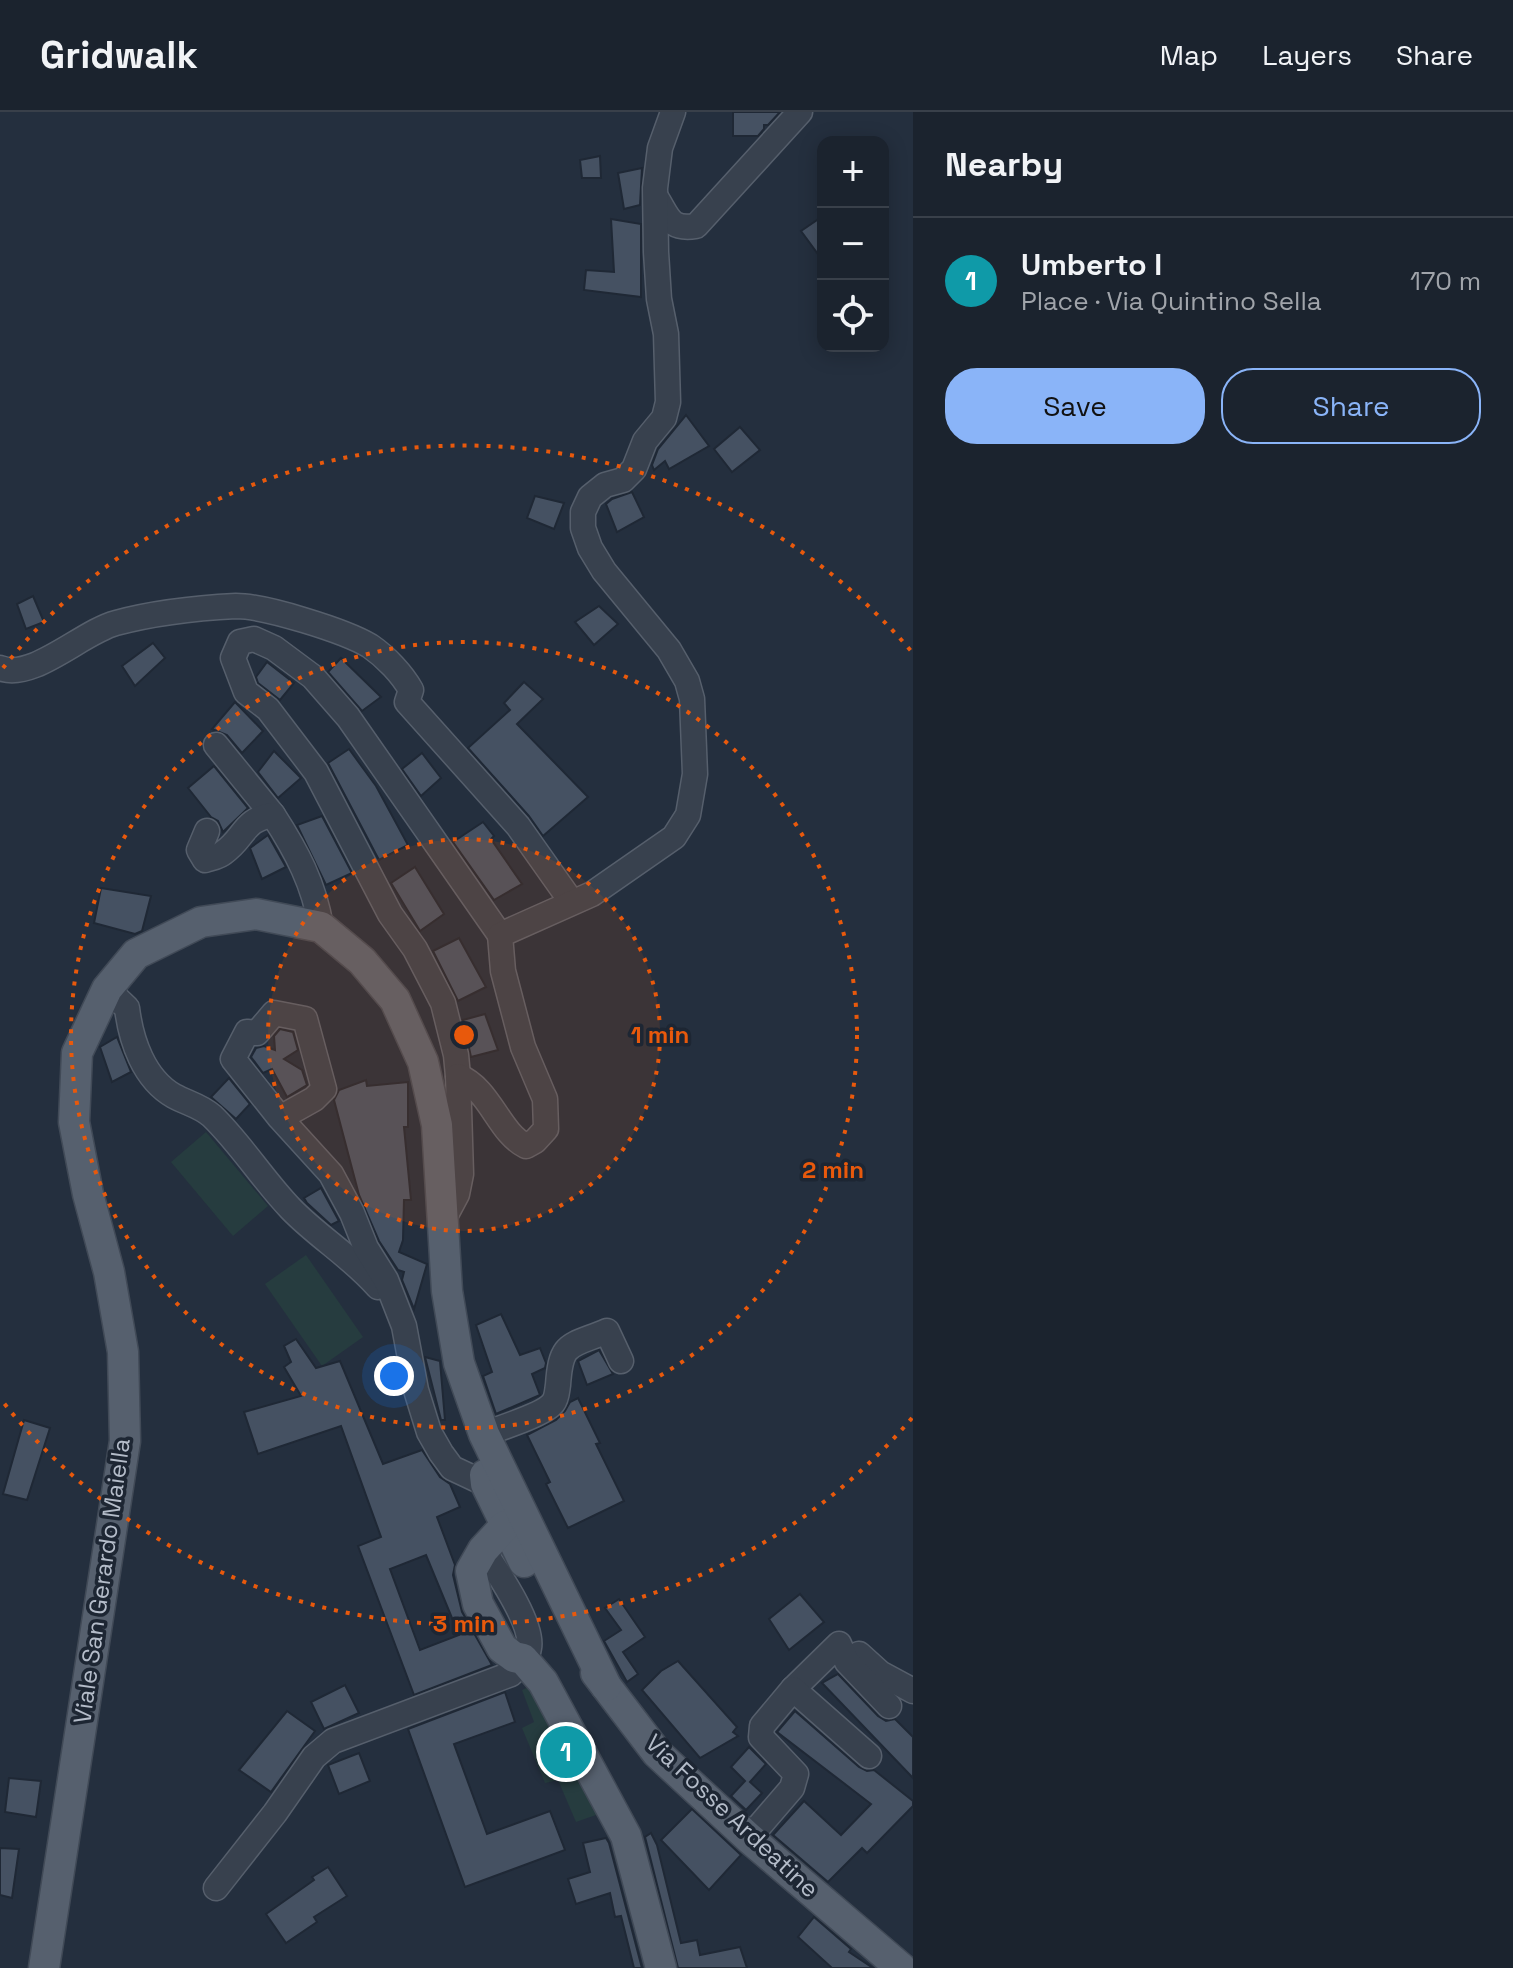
<!DOCTYPE html>
<html lang="en">
<head>
<meta charset="utf-8">
<style>
	:root { --surface:#1b232e; --page:#282f3a; --text:#f1f3f6; --muted:#a0a4aa; --line:#39404a; --accent:#8ab4f8 }
	body { margin:0; font-family:"Space Grotesk",sans-serif; background:var(--page); color:var(--text) }
	.controls { position:absolute; right:24px; top:24px; display:grid; overflow:hidden; border-radius:16px; box-shadow:0 4px 20px #0003 }
	.controls button { width:72px; height:72px; display:grid; place-items:center; padding:0; border:0; border-bottom:2px solid var(--line); background:var(--surface); color:var(--text); font:40px sans-serif }
	.you { position:absolute; left:394px; top:1264px; width:28px; height:28px; margin:-20px; border:6px solid #fff; border-radius:50%; background:#1a73e8; box-shadow:0 0 0 12px #1a73e833 }
	.badge { display:grid; place-items:center; width:52px; height:52px; border-radius:50%; background:var(--accent); color:#fff; font-size:26px; font-weight:700 }
	.pin { position:absolute; translate:-50% -50%; border:4px solid #fff; box-shadow:0 2px 8px #0006 }
	.list { margin:0; padding:0; list-style:none }
	h2 { display:flex; justify-content:space-between; align-items:center; height:104px; margin:0; padding:0 32px; font-size:34px }
	h2 small { font-size:26px; font-weight:400; color:var(--muted) }
	.list li { display:grid; grid-template-columns:52px 1fr auto; gap:24px; align-items:center; box-sizing:border-box; height:128px; padding:0 32px; border-top:2px solid var(--line) }
	.list b { display:block; font-size:30px; white-space:nowrap }
	.list p { margin:0; font-size:26px; white-space:nowrap; color:var(--muted) }
	.list em { font-size:26px; font-style:normal; color:var(--muted) }
	.actions { display:flex; gap:16px; padding:24px 32px }
	.actions a { flex:1; padding:18px 0; border:2px solid var(--accent); border-radius:32px; text-align:center; font-size:28px; color:var(--accent) }
	.actions .main { background:var(--accent); color:#111 }
	.icon { flex:none; width:44px; height:44px; fill:none; stroke:currentColor; stroke-width:2; stroke-linecap:round; stroke-linejoin:round }
	.map { position:relative; flex:none; width:913px; height:1856px; overflow:hidden }
	header { display:flex; align-items:center; gap:48px; box-sizing:border-box; height:112px; padding:0 40px; background:var(--surface); border-bottom:2px solid var(--line) }
	header strong { font-size:38px }
	nav { display:flex; gap:44px; margin-inline-start:auto; font-size:28px }
	main { display:flex }
	aside { flex:1; background:var(--surface) }
	.map>svg:first-child { display:block }
	.green { fill:#263c3f }
	.building { fill:#455162; stroke:#1f2835; stroke-width:2; fill-rule:evenodd }
	.lines { fill:none; stroke-linecap:round; stroke-linejoin:round }
	.minor-casing { stroke:#565f6c; stroke-width:27 }
	.major-casing { stroke:#414a57; stroke-width:33 }
	.minor { stroke:#38414e; stroke-width:24 }
	.major { stroke:#56606e; stroke-width:30 }
	.ring { fill:none; stroke:#e8590c; stroke-width:4; stroke-dasharray:4 8 }
	.labels { text-anchor:middle; stroke-width:7; stroke-linejoin:round; paint-order:stroke }
	.street-label { font-size:24px; fill:#b4bcc9; stroke:#1d2633 }
	.centre { fill:#e8590c; stroke:#1d2633; stroke-width:4 }
	.ring-label { font-size:24px; text-anchor:middle; font-weight:bold; fill:#e8590c; stroke:#1d2633; stroke-width:7; stroke-linejoin:round; paint-order:stroke }
</style>
</head>
<body>
<header>
<strong>Gridwalk</strong>
<nav><a>Map</a><a>Layers</a><a>Share</a></nav>
</header>
<main>
<div class="map">
<svg width="913" height="1856" viewBox="0 0 913 1856">
	<rect width="100%" height="100%" fill="#242f3e"/>
	<g class="green">
		<path d="M206,1020L268,1094L233,1124L171,1050Z"/>
		<path d="M306,1143L363,1225L322,1254L265,1172Z"/>
		<path d="M535,1572L616,1696L576,1710L558,1668L545,1671L522,1616L534,1610L522,1578Z"/>
	</g>
	<g class="building">
		<path d="M733,0H780L768,13H764V17L758,24H733Z"/>
		<path d="M600,44L601,66H582L580,48Z"/>
		<path d="M642,56L640,93L624,97L618,61Z"/>
		<path d="M823,104V149L801,119Z"/>
		<path d="M611,107L641,112V185L584,178L586,158L614,160Z"/>
		<path d="M686,303L709,334L669,357L665,349L654,358L652,353L658,337Z"/>
		<path d="M740,315L760,338L732,360L714,337Z"/>
		<path d="M632,380L644,405L617,420L606,392L612,387Z"/>
		<path d="M535,384L564,391L554,417L527,406Z"/>
		<path d="M33,484L44,510L26,517L17,492Z"/>
		<path d="M599,494L618,512L594,533L575,510Z"/>
		<path d="M153,531L165,546L135,574L122,554Z"/>
		<path d="M341,546L381,585L362,599L328,560Z"/>
		<path d="M267,550L294,571L280,588L258,571L256,565Z"/>
		<path d="M524,570L543,587L517,612L588,685L543,724L529,704L468,636L510,598L504,591Z"/>
		<path d="M235,590L263,619L242,641L227,623L212,617Z"/>
		<path d="M349,637L376,674L408,733L379,748L328,651Z"/>
		<path d="M274,639L301,666L278,686L258,660Z"/>
		<path d="M422,641L441,666L421,684L402,657Z"/>
		<path d="M214,654L248,696L223,720L218,709L211,705L188,676Z"/>
		<path d="M322,704L352,761L326,773L297,713Z"/>
		<path d="M483,710L494,724L491,727L522,772L494,788L453,730Z"/>
		<path d="M268,723L286,755L262,767L250,736Z"/>
		<path d="M415,755L444,802L420,819L391,771Z"/>
		<path d="M101,776L151,784L142,819L135,822L94,811Z"/>
		<path d="M459,826L486,875L458,889L433,839Z"/>
		<path d="M485,902L498,938L471,945L463,908Z"/>
		<path d="M280,917L293,920L298,938L284,947L302,958L307,973L287,985L272,957L263,961L251,945L256,936L264,934L275,938L274,924Z"/>
		<path d="M117,925L131,960L112,970L100,935Z"/>
		<path d="M229,966L250,992L236,1007L211,985Z"/>
		<path d="M366,968L367,974L408,970V1015H404L411,1088H404L403,1128L399,1140L427,1152L414,1197L402,1168L404,1160L398,1158L379,1129L359,1083L334,988L339,978Z"/>
		<path d="M321,1076L339,1109L331,1113L307,1091L304,1086Z"/>
		<path d="M501,1202L520,1243L540,1236L546,1251L545,1256L532,1262L540,1283L496,1302L483,1264L492,1260L476,1213Z"/>
		<path d="M296,1227L316,1256L340,1249L383,1352L422,1338L440,1365L450,1372L460,1395L437,1405L455,1453L453,1463L462,1500L492,1553L414,1583L358,1434L381,1425L341,1314L258,1342L244,1300L301,1284L284,1255L291,1250L284,1234ZM426,1443L459,1523L420,1538L390,1457Z"/>
		<path d="M599,1238L613,1262L587,1273L578,1249Z"/>
		<path d="M425,1245L440,1249L445,1308H441Z"/>
		<path d="M578,1286L600,1331L596,1332L624,1389L568,1416L546,1372L550,1370L527,1323L556,1308L565,1299L570,1290Z"/>
		<path d="M24,1308L50,1316L27,1388L3,1382Z"/>
		<path d="M800,1482L824,1510L789,1538L769,1507Z"/>
		<path d="M619,1487L645,1525L623,1540L638,1562L627,1570L604,1529L621,1518L605,1496Z"/>
		<path d="M678,1549L737,1615L733,1620L738,1624L700,1646L642,1578L661,1559Z"/>
		<path d="M838,1562L878,1604L886,1609L895,1607L913,1625V1666L822,1571Z"/>
		<path d="M345,1573L359,1601L324,1617L311,1590Z"/>
		<path d="M505,1580L515,1610L454,1632L487,1722L550,1699L565,1738L465,1775L408,1617Z"/>
		<path d="M287,1599L315,1619L271,1680L239,1658Z"/>
		<path d="M795,1599L859,1655L867,1659L874,1658L913,1689V1694L867,1741L862,1736L828,1770L773,1723L804,1689L841,1723L871,1692L777,1620Z"/>
		<path d="M749,1635L766,1652L750,1670L762,1681L746,1698L731,1684L745,1669L731,1655Z"/>
		<path d="M359,1641L370,1669L339,1682L328,1653Z"/>
		<path d="M9,1666L41,1669L36,1705L5,1700Z"/>
		<path d="M692,1697L741,1743L709,1778L661,1728Z"/>
		<path d="M651,1721L657,1733L681,1831L697,1828L700,1843L740,1835L747,1856H678L645,1725Z"/>
		<path d="M606,1726L609,1731L642,1856H634L621,1804L615,1805L610,1781L576,1792L568,1767L590,1760L583,1731Z"/>
		<path d="M0,1736L19,1737L12,1786L0,1783Z"/>
		<path d="M328,1755L347,1784L314,1805L317,1810L286,1831L266,1802L314,1768L312,1765Z"/>
		<path d="M814,1805L851,1837L849,1840L873,1856H832L798,1825Z"/>
	</g>
	<g class="lines">
		<defs>
			<g id="minor">
				<path d="M657,87C669,106 670,118 696,114L800,0"/>
				<path d="M0,556C33,569 82,520 116,511C153,501 197,496 236,494C265,494 345,519 370,534C386,545 402,562 411,578L407,590L518,714L571,789"/>
				<path d="M216,633L273,703"/>
				<path d="M207,719L199,738L205,748C211,746 219,745 223,741C245,726 243,707 273,703C297,740 314,772 321,815"/>
				<path d="M107,877L127,896C131,929 144,967 174,984C187,991 201,994 212,1004C241,1032 263,1068 291,1097C318,1125 352,1145 378,1175"/>
				<path d="M458,964L456,943L443,891L415,837L390,802L316,660L268,597L246,580L233,546L240,530L254,527L274,536L313,565L348,605L500,823"/>
				<path d="M280,1006L314,987L324,977L305,907L274,901L257,921L247,920L233,947L280,1006L331,1062L352,1101L366,1136L386,1168L404,1214L416,1278L429,1320L441,1341L452,1356L486,1372"/>
				<path d="M442,1110L457,1082L461,1062L458,964C491,978 498,1020 526,1034L535,1029L546,1017L545,987L523,935L503,859L500,823L592,782L674,725L688,703L695,662L692,587L687,569L669,538L604,459L590,436L583,416V400L590,385L605,373L623,368L634,357L645,329L664,306L668,290L666,222L659,187L656,140L655,76L660,36L673,0"/>
				<path d="M484,1322C498,1317 545,1302 553,1291C557,1286 557,1279 558,1273C561,1229 569,1235 607,1219L621,1249"/>
				<path d="M859,1542L880,1561L913,1579"/>
				<path d="M793,1577L839,1532L847,1550L889,1594"/>
				<path d="M749,1726L792,1676L796,1662L761,1625L762,1614L793,1577L869,1644"/>
				<path d="M216,1776L275,1701L314,1645L333,1629L511,1562C517,1555 528,1545 529,1536C534,1512 496,1458 483,1438"/>
			</g>
			<g id="major">
				<path d="M485,1363L486,1372L524,1450"/>
				<path d="M505,1414L483,1438L471,1459L478,1492L502,1536L514,1545L523,1547L543,1570L626,1724L661,1856"/>
				<path d="M596,1561L657,1641L749,1726L901,1856"/>
				<path d="M44,1856L125,1329L123,1240L109,1160L88,1082L74,1010L77,941L107,877L136,842L201,810L256,802L321,815L362,849L395,888L423,950L437,1013L447,1179L459,1251L484,1322L606,1574"/>
			</g>
		</defs>
		<use href="#minor" class="minor-casing"/>
		<use href="#major" class="major-casing"/>
		<use href="#minor" class="minor"/>
		<use href="#major" class="major"/>
	</g>
	<circle cx="464" cy="923" r="196" fill="#e8590c" fill-opacity=".12"/>
	<g class="ring">
		<circle cx="464" cy="923" r="196"/>
		<circle cx="464" cy="923" r="393"/>
		<path d="M912 1306A589 589 0 0 1 3 1290M3 556A589 589 0 0 1 912 540"/>
	</g>
	<g class="labels">
		<g class="street-label">
			<text transform="translate(102 1469) rotate(-82)" y="8">Viale San Gerardo Maiella</text>
			<text transform="translate(732 1704) rotate(43)" y="8">Via Fosse Ardeatine</text>
		</g>
	</g>
	<circle cx="464" cy="923" r="12" class="centre"/>
	<g class="ring-label">
		<text x="660" y="931">1 min</text>
		<text x="833" y="1066">2 min</text>
		<text x="464" y="1520">3 min</text>
	</g>
</svg>
<div class="controls">
<button>+</button>
<button>−</button>
<button><svg class="icon" aria-label="locate" viewBox="0 0 24 24"><circle cx="12" cy="12" r="6"/><path d="M12 2v4M12 18v4M2 12h4M18 12h4"/></svg></button>
</div>
<div class="you"></div>
<div class="pin badge" style="left:566px;top:1640px;background:#0f9aa8">1</div>
</div>
<aside>
<h2>Nearby<small></small></h2>
<ul class="list">
<li><span class="badge" style="background:#0f9aa8">1</span><div><b>Umberto I</b><p>Place · Via Quintino Sella</p></div><em>170 m</em></li>
</ul>
<div class="actions"><a class="main">Save</a><a>Share</a></div>
</aside>
</main>
</body>
</html>
